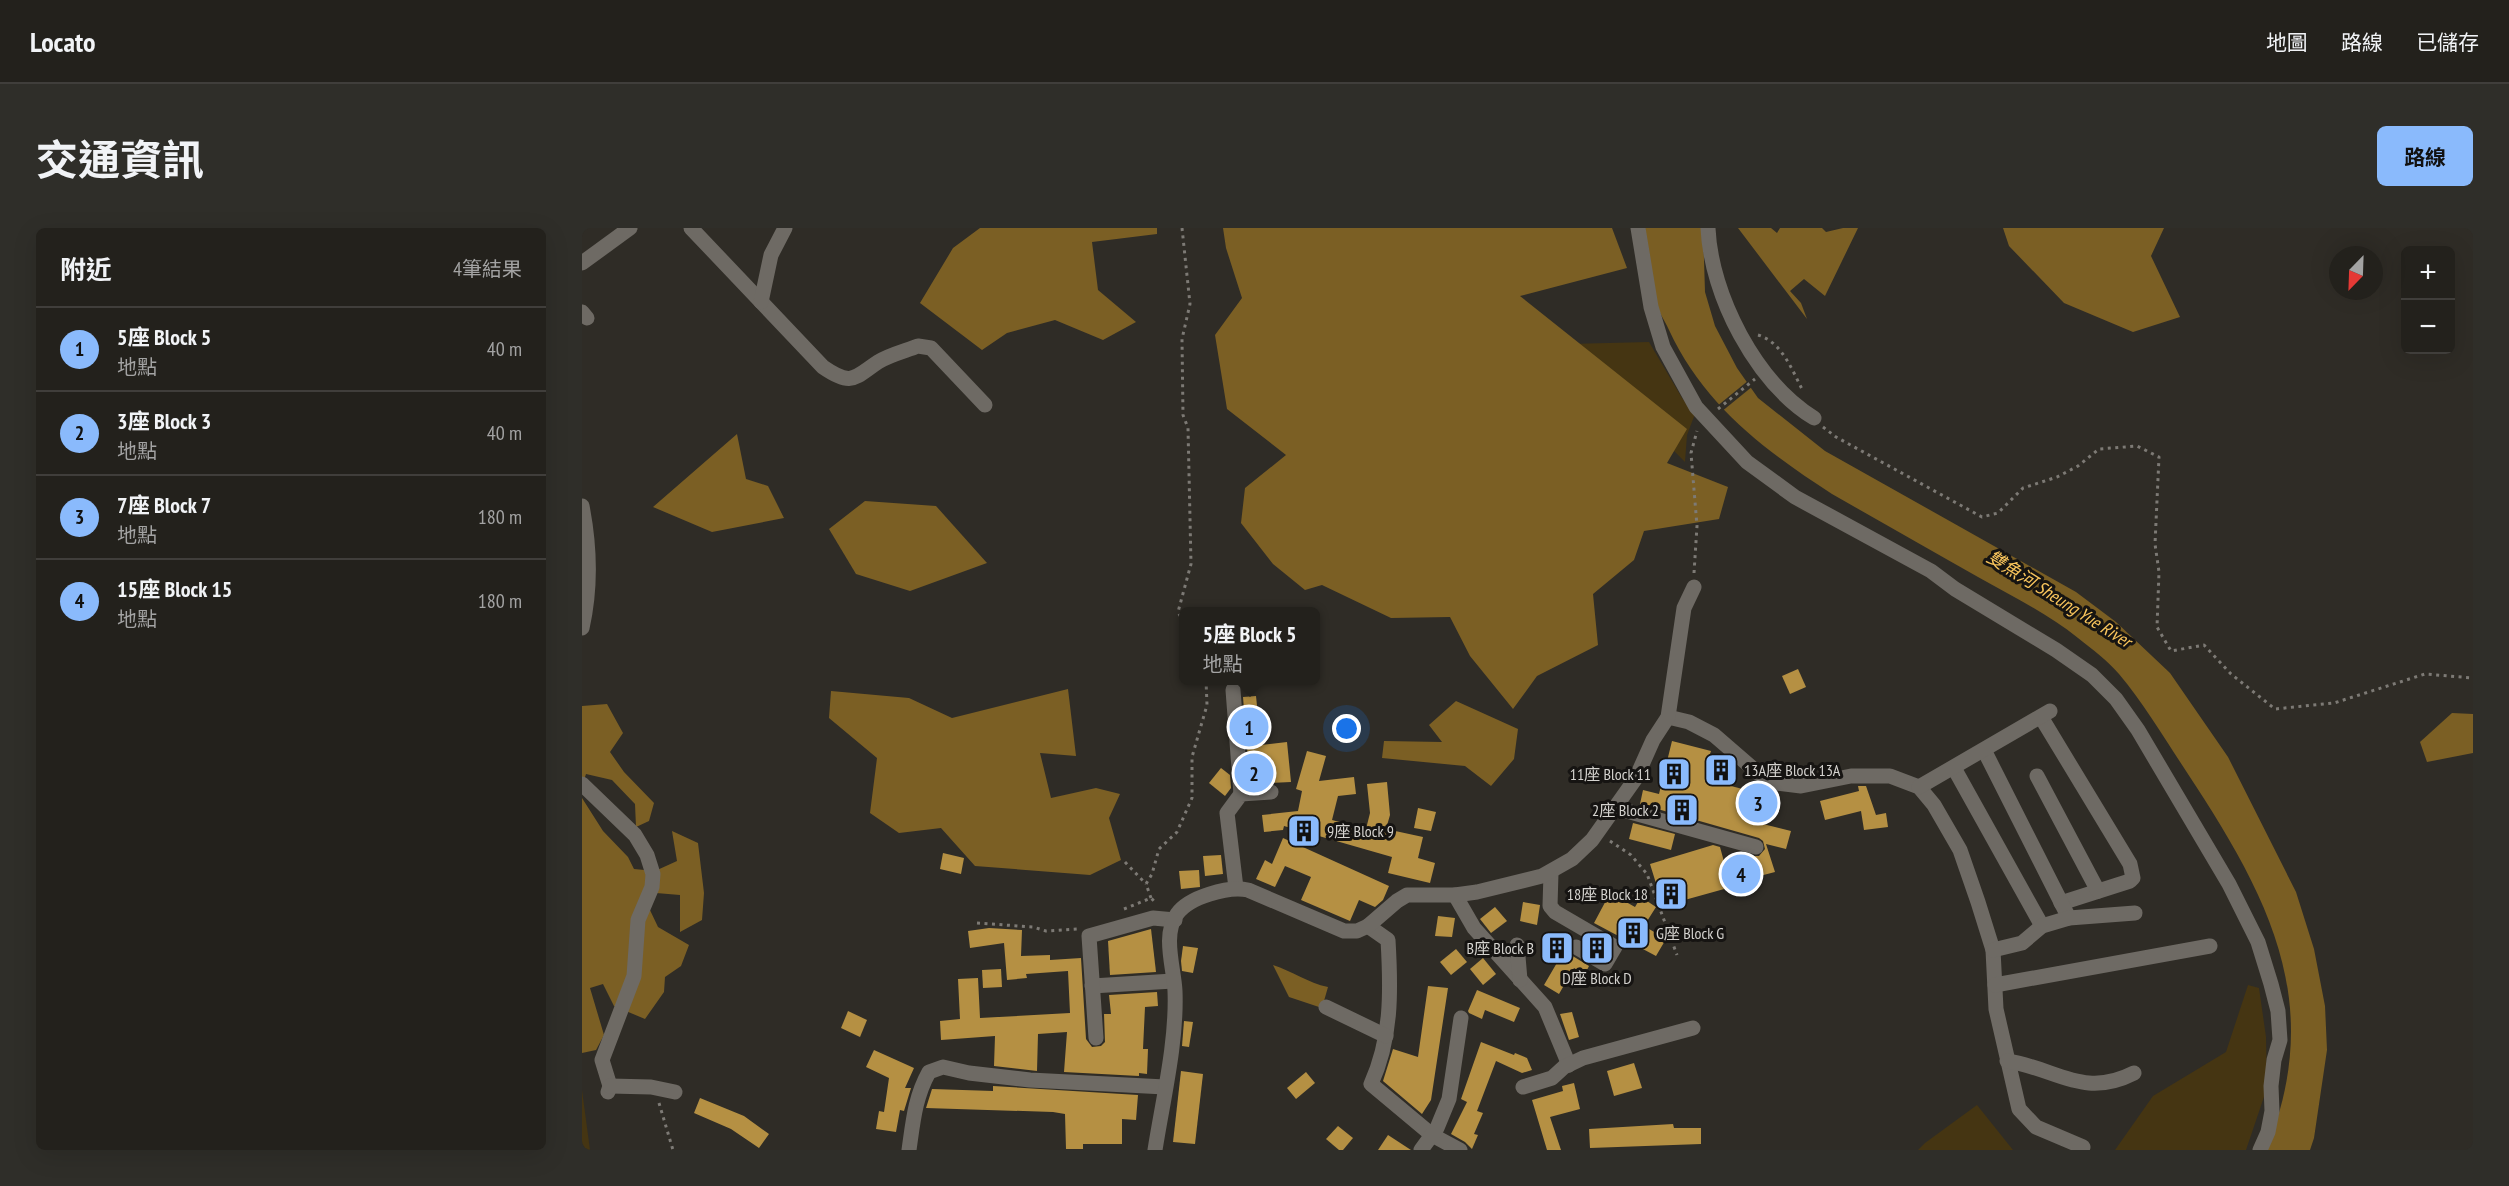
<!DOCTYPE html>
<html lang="zh-TW">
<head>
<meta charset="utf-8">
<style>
	:root { --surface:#23211c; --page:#2f2e29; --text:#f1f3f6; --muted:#a3a3a3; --line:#403e3b; --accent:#8abafc }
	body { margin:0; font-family:"PT Sans Narrow","Noto Sans TC",sans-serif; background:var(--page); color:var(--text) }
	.controls { position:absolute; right:18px; top:18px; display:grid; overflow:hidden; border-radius:9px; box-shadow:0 6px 24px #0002 }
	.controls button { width:54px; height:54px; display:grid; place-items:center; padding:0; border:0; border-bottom:2px solid var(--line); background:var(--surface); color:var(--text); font:30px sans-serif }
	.compass { position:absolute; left:1747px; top:18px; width:54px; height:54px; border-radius:50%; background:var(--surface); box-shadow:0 6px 24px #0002; rotate:203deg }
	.you { position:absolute; left:765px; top:501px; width:21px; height:21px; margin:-15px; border:4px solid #fff; border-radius:50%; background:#1a73e8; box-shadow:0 0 0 9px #1a73e833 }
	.badge { display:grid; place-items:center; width:39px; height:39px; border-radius:50%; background:var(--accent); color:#111; font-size:20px; font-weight:700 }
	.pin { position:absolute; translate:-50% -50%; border:3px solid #fff; box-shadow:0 2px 6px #0006 }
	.popup { position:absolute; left:597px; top:379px; width:141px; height:78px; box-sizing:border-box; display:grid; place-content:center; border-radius:9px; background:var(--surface); filter:drop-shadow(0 2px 4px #0005); font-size:20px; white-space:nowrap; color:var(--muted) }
	.popup b { font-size:22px; color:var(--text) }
	.popup::after { content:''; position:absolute; left:50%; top:100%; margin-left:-12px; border:12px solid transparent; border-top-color:var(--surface) }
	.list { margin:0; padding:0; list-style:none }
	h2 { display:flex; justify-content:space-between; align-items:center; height:78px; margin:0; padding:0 24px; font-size:26px }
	h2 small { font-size:20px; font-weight:400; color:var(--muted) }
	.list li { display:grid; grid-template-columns:39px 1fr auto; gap:18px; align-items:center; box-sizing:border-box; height:84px; padding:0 24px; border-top:2px solid var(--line) }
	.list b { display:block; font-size:22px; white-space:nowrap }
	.list p { margin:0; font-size:20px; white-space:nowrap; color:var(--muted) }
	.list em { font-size:20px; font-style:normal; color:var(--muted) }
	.map { position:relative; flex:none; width:1891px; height:922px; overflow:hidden; border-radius:9px }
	header { display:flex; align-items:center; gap:36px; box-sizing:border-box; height:84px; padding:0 30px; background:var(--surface); border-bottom:2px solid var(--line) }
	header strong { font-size:28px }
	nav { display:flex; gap:33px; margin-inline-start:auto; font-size:21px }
	.intro { display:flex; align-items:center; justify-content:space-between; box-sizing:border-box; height:144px; padding:0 36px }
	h1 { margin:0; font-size:42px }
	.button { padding:15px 27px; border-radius:9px; background:var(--accent); color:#111; font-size:21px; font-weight:700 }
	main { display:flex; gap:36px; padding:0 36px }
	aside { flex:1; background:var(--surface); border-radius:9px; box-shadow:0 6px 24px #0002 }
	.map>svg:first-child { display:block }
	.green { fill:#453512 }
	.forest { fill:#7b5f24 }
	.water { fill:#7a5e23 }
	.pier { fill:#2f2c26 }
	.building { fill:#b59043 }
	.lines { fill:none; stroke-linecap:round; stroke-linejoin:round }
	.path { stroke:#7d7a75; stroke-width:3; stroke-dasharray:3 4.5; stroke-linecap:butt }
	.minor { stroke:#6e6a64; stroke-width:15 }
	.labels { text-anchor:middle; stroke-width:6; stroke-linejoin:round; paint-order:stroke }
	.poi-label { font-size:16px; fill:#d5d3cf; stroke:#161412; text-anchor:end }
	.water-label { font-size:18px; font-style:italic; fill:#f9c55c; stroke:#161412 }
</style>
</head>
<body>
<header>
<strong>Locato</strong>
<nav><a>地圖</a><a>路線</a><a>已儲存</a></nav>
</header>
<div class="intro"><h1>交通資訊</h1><a class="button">路線</a></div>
<main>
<aside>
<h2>附近<small>4筆結果</small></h2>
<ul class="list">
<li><span class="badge">1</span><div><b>5座 Block 5</b><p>地點</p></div><em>40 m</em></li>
<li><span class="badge">2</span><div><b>3座 Block 3</b><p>地點</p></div><em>40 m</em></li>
<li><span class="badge">3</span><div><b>7座 Block 7</b><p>地點</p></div><em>180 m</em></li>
<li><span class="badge">4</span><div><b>15座 Block 15</b><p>地點</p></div><em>180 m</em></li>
</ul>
</aside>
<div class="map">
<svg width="1891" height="922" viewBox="0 0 1891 922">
	<rect width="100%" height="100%" fill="#2f2c26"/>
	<g class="green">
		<path d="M1067,114L1100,170L1113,186L1105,207L1103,234L986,116Z"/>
		<path d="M1666,757L1677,760L1684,809L1685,860L1664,922H1533L1571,868L1644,824Z"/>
		<path d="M0,862L8,922H0Z"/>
		<path d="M1395,877L1431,922H1336L1343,915Z"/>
	</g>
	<g class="forest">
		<path d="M398,0H575V6L510,14L516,62L554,94L521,112L473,92L425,105L400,122L338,75L371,20Z"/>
		<path d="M641,0H1030L1045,40L938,68L1105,201L1085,235L1146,259L1137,291L1062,303L1052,332L1011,366L1016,417L955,448L931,481L888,428L868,389L809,390L740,357L723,362L691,336L659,295L663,260L704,227L645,181L633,107L660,70L644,20Z"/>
		<path d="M1156,0H1189L1195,5L1198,0H1240L1244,4L1261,0H1276L1243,68L1222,51L1208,63L1219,75L1225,91Z"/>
		<path d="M1421,0H1582L1569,28L1598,89L1551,104L1482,75L1427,18Z"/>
		<path d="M155,206L164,251L186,258L202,290L130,304L71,279Z"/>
		<path d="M283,273L354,278L405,335L328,363L274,346L247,301Z"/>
		<path d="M486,461L494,528L458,525L469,570L514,560L538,566L527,590L539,632L508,647L393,638L359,600L317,605L288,585L295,530L247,490L249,463L327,470L370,490Z"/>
		<path d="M874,473L936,501L932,531L909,558L883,538L800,530L802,513L860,514L847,497Z"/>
		<path d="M25,476L41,505L28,524L42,544L72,575L67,593L54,599L53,576L30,552L4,546L0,558V478Z"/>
		<path d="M1870,485L1891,486V525L1845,534L1838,514Z"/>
		<path d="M0,570L21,603L46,629L52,641L73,643L95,633L90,603L116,615L122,665L120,692L98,704V667L74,665L67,680L76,699L107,717L99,738L83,749L82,764L63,791L32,778L21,756L8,760L22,807L14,822L0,825Z"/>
		<path d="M691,737C710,743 726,755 746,759L740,780L707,769Z"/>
	</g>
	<path class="water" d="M1063,0H1121L1123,64L1133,98L1155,140L1176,170L1243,223L1494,364L1534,394L1588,445L1646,529L1714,664L1732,721L1743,778L1745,822L1732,910L1728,922H1684C1745,774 1685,666 1604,543C1583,511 1562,476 1537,446C1526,433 1510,421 1496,410C1466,386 1430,368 1396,349C1347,321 1299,294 1250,266C1182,222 1122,177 1087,102C1083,93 1076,83 1073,73C1067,50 1066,23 1063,0Z"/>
	<path class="pier" d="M1167,152L1171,158L1139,184L1134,179Z"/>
	<g class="building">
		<path d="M1216,441L1224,459L1208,466L1200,448Z"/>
		<path d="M674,468L679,517L705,514L709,554L668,556L661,469Z"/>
		<path d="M1090,513L1129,523L1127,529L1149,534L1151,536L1145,557L1188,568L1181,596L1209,603L1204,621L1184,616L1193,644L1170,650L1171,653L1081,678L1068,636L1131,617L1138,619L1144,641L1172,632L1171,628H1177L1183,621L1181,613L1177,610L1058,576L1061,562L1077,566Z"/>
		<path d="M725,523L744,528L737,553L772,549L774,566L756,568L750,592L784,601L788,585L785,556L805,554L808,587L804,601L841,609L836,630L853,635L848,655L806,645L810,629L702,598L701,602L682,604L680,587L716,583L720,563L714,561Z"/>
		<path d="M639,540L648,547L649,560L643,568L627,555Z"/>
		<path d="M1276,558H1284L1294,587L1304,585L1306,599L1282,602L1279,583L1243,592L1238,573L1277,563Z"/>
		<path d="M836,580L854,584L849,603L832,600Z"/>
		<path d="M1051,595L1093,606L1089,622L1047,611Z"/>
		<path d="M701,610L807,658L801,672L793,679L777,672L768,693L719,672L729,649L703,638L693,659L674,651L683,632L690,636Z"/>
		<path d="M361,625L382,630L379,646L358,641Z"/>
		<path d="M639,627L641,646L623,648L621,628Z"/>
		<path d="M617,642L618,659L599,661L597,643Z"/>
		<path d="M1028,665L1053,679L1059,669L1074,679L1062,698L1084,711L1074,728L1012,695Z"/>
		<path d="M941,674L958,677L955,697L938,693Z"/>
		<path d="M913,679L925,693L909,705L898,691Z"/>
		<path d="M856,688L873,690L870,709L853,708Z"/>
		<path d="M407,700L440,702L439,728L468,727V732L499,730L504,811L510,819L519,818L523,814L522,786H529L527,767L575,764L576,778L563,779L561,821H566L565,846L557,845V848L482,844L485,804L456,806L455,843L412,838L413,808L359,812L358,793L378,791L376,751L396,750L398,790L488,785L486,743L444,746L445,750L425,752L422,715L388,720L386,703Z"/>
		<path d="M569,701L574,744L528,747L526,713Z"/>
		<path d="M972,707L985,715V723L989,727L1007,738L1003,746L992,740L977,766L962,757L976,733L963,725Z"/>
		<path d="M601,718L616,720L611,745L600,743L599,733Z"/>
		<path d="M874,721L885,734L869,747L858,734Z"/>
		<path d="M901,730L914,746L901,757L888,741Z"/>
		<path d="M419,741L420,759L401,760L400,742Z"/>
		<path d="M846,758L866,760L849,872L840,886L801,853L811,821L836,829Z"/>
		<path d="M895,762L938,780L932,794L903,782L900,791L887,785L886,783Z"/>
		<path d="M266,783L285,792L278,809L259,800Z"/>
		<path d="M990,784L997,809L987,812L978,786Z"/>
		<path d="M602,793L611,794L607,819L600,818Z"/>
		<path d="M899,814L932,827L933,825L945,830L950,842L940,845L914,833L895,883L901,885L892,906L896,907L890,921L883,914L869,906L885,874L879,871Z"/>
		<path d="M292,822L332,840L323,860H329L322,883L318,882L314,904L294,901L297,883L302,884L307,850L284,839Z"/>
		<path d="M1052,835L1060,860L1032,868L1025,843Z"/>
		<path d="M599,843L621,846L613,916L591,914Z"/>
		<path d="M724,844L733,855L714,871L705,860Z"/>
		<path d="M992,855L998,881L968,889L979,922H965L950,872L981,863L980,858Z"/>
		<path d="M411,858L556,867L554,892L540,891V916H501V921H484L483,886L471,884L344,880L350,861L411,863Z"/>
		<path d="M118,870L162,888L187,906L177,920L149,901L112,885Z"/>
		<path d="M1091,896L1092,900H1119V916L1008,920L1007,901Z"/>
		<path d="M756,898L771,910L761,922H757L744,911Z"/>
		<path d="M806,907L829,922H796Z"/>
	</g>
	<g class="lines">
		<g class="path">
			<path d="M600,0L608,76L600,111L601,187L606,200L609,336L596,384L601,393"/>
			<path d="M1176,107C1200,114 1210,142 1221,163"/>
			<path d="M1136,181L1173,151"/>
			<path d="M1241,199L1254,209L1400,289L1416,285L1441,260L1475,249L1496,238L1517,221L1555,218L1577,229L1573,316L1577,344L1575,399L1589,423L1622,417L1649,446L1693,481L1752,475L1843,446L1891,450"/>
			<path d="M1112,345L1115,298L1109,225L1115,203"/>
			<path d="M1028,613L1049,627L1065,646L1095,727"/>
			<path d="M543,634L564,656"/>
			<path d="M569,670L564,656L570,646L577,621L595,604L610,570V529L625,477L624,452"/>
			<path d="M542,681L569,670L574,675"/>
			<path d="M395,695L451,699L464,703L495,701"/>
			<path d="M77,875L91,922"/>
		</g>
		<g class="minor">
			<path d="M109,0L241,139C270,159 272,150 296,134C307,127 323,123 336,118L349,120L403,177"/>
			<path d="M1056,0L1069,79L1081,119L1114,179L1165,234L1213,269L1349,343L1373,361L1474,422L1510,447L1534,471L1556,502L1647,656L1676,714L1689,756L1696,783L1698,812L1692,832L1689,858L1690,883L1686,904L1678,922"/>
			<path d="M1126,0C1129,68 1174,154 1232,190"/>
			<path d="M0,35L48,0"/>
			<path d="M179,74L189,27L203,0"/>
			<path d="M0,84L5,90"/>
			<path d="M0,278C8,319 9,360 0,400"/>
			<path d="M651,462L659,566"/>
			<path d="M1086,489L1107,494L1132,507L1176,545L1194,555L1219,558L1269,548H1308L1337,559L1352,577L1378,622L1396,674L1411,722L1414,781L1437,881L1454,899L1501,919"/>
			<path d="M1459,489L1548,636L1551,650L1548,653L1479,675"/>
			<path d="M1402,522L1487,690"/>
			<path d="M1372,540L1460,698"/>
			<path d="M1455,548L1516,663"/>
			<path d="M0,556L53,607L65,627L71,646L70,659L56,692L52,748L20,832L28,858L26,864"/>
			<path d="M1337,559L1468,483"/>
			<path d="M1034,580L1174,619"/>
			<path d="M969,645L968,678L973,684L1033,719L1023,736L994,719"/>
			<path d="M654,660L645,585L659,566L689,564"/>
			<path d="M873,667L892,700L963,779L987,837"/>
			<path d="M786,698L806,712C809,762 810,810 789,856L850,907L878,922"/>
			<path d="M935,717L938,752"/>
			<path d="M1411,722L1440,715L1460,698L1487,690L1553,685"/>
			<path d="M1413,757L1628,718"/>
			<path d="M510,758L591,753"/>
			<path d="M744,779L804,808"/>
			<path d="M514,810L507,708L571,690L593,692"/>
			<path d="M1425,833C1474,840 1501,871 1552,845"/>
			<path d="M28,858L69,859L93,864"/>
			<path d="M941,859L970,850L982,839L1001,830L1111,800"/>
			<path d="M327,922C331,894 333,869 347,844L361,839L387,845L448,852L583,859"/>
			<path d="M573,922C581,871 595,814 593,763C592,740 580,707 595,686C607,669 646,658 666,662L762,703H775L786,698L815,673L825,667H873L895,664L960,648L990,631L1010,612L1054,550L1071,512L1086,489L1102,380L1112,359"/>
			<path d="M839,922L855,900L867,871L879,790"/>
		</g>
	</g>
	<defs>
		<symbol id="building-square" viewBox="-11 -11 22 22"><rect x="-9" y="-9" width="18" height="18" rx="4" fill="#8abafc" stroke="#161412"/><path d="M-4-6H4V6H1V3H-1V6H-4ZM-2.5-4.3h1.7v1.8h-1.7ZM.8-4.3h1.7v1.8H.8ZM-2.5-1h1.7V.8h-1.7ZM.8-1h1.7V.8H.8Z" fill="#111"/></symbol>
	</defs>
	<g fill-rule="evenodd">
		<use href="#building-square" x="1120" y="523" width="38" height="38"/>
		<use href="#building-square" x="1073" y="527" width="38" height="38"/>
		<use href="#building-square" x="1081" y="563" width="38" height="38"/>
		<use href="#building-square" x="703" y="584" width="38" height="38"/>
		<use href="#building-square" x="1070" y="647" width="38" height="38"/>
		<use href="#building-square" x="1032" y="686" width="38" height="38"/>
		<use href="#building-square" x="956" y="701" width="38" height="38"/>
		<use href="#building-square" x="996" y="701" width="38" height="38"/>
	</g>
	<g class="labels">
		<g class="poi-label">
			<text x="1162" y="548" text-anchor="start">13A座 Block 13A</text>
			<text x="1069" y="552">11座 Block 11</text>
			<text x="1077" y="588">2座 Block 2</text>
			<text x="745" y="609" text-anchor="start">9座 Block 9</text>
			<text x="1066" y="672">18座 Block 18</text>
			<text x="1074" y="711" text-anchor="start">G座 Block G</text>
			<text x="952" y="726">B座 Block B</text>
			<text x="1015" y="756" text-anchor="middle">D座 Block D</text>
		</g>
		<g class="water-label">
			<text transform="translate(1477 371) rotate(32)" y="6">雙魚河 Sheung Yue River</text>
		</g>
	</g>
</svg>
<div class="controls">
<button>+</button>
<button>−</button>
</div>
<svg class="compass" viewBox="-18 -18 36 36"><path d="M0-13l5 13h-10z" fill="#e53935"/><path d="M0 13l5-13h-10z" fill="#a3a3a3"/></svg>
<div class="you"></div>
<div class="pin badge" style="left:667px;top:499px">1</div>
<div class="popup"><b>5座 Block 5</b>地點</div>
<div class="pin badge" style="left:672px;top:545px">2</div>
<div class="pin badge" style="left:1176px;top:575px">3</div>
<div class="pin badge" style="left:1159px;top:646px">4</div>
</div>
</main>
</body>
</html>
